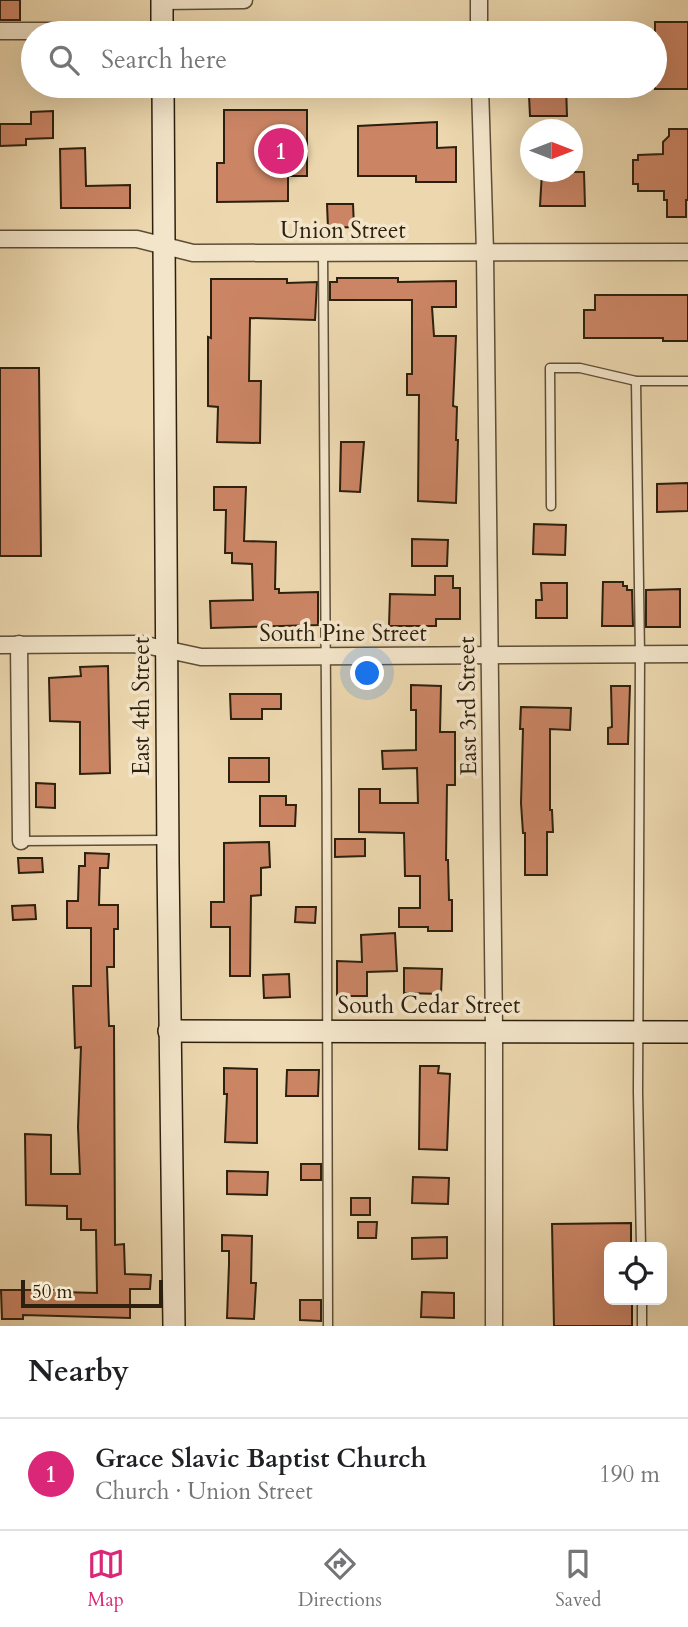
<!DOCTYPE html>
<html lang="en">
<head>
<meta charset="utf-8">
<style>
	:root { --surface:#fff; --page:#f6f6f6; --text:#202124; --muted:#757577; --line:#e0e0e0; --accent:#db2777 }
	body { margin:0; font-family:Cardo,serif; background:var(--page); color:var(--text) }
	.controls { position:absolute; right:21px; bottom:21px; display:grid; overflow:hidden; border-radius:10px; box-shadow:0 7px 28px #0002 }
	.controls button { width:63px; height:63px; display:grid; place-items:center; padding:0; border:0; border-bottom:2px solid var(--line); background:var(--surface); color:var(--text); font:35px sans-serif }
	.compass { position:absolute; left:520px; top:119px; width:63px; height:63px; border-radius:50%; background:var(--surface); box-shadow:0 7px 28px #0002; rotate:90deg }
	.scale { position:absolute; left:21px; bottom:18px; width:142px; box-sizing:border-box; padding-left:7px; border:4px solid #2d200e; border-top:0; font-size:19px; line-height:24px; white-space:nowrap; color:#2d200e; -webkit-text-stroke:5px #f3e5ca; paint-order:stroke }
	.you { position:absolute; left:368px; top:674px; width:24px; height:24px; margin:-18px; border:5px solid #fff; border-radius:50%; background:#1a73e8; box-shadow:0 0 0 10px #1a73e833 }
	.badge { display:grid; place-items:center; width:46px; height:46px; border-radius:50%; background:var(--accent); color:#fff; font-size:23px; font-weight:700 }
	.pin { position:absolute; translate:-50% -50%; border:4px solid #fff; box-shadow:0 2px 7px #0006 }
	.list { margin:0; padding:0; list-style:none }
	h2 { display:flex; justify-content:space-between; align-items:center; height:91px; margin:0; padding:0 28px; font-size:30px }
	h2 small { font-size:23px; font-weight:400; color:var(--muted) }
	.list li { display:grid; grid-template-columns:46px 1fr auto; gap:21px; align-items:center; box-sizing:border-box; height:112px; padding:0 28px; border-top:2px solid var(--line) }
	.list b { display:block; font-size:26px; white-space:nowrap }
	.list p { margin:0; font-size:23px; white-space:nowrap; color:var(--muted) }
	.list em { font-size:23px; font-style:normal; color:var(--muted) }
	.icon { flex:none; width:38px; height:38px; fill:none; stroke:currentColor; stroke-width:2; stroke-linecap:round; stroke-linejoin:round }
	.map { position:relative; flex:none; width:688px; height:1326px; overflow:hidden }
	.search { position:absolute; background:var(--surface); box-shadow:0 7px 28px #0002; left:21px; right:21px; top:21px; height:77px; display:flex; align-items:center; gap:18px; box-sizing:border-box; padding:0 24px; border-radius:38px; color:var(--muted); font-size:26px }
	.sheet { height:203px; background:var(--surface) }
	nav { display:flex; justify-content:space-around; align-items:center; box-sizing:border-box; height:98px; border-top:2px solid var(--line); background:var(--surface); font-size:19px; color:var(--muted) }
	nav a { display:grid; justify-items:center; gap:4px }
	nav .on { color:var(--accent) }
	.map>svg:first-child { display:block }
	.building { fill:#cb8565; stroke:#2d200e; stroke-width:2 }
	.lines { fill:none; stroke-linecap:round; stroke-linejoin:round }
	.lane-casing { stroke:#5d4e36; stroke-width:11 }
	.street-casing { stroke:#5d4e36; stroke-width:19 }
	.secondary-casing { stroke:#2d200e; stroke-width:24 }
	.lane { stroke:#f3e5ca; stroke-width:8 }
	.street { stroke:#f3e5ca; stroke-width:16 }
	.secondary { stroke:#f3e5ca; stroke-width:21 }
	.labels { text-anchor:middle; stroke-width:7; stroke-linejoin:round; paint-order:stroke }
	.street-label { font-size:23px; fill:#2d200e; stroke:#f3e5ca }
</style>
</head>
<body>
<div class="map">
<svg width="688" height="1326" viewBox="0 0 688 1326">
	<rect width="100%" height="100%" fill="#ecd7ae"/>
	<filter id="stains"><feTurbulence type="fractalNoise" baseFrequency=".00286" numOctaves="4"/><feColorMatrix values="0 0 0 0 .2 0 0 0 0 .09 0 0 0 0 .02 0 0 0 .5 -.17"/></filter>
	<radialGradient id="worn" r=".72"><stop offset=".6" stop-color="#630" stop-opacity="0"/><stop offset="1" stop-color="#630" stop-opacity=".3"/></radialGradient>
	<g class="building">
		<rect x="0" y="0" width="20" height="20"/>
		<rect x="655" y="22" width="33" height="67"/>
		<path d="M533,86H566L567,116H530L529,95H533Z"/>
		<path d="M224,110H307V176H288V201L217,202V163H224Z"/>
		<path d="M53,111V138L26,139V145L0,146V124H31V112Z"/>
		<path d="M437,122V148L456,147V182H416V176H358V126Z"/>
		<path d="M669,129H688V200H686V217H667V200H664V191H638V184H633V160H638V155L663,154V142L669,136Z"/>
		<path d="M85,148L86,186L130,185V208H61L60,149Z"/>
		<path d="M542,172H584L585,206H540Z"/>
		<path d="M327,204H353L354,227L328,228Z"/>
		<path d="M337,278H398V282L456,281V307H432L434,336H456L453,406L457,407L456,440H458L456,503L418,501L419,395H407V374H412V300H330V282H337Z"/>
		<path d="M211,279H287V283L317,282L315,320L250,318L249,381H261L260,443L217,442L218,407L208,406V337L211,338Z"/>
		<path d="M595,295H688V341H663V338H584V310H595Z"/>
		<path d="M0,368H39L41,556H0Z"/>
		<path d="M341,442H364L360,492L340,491Z"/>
		<path d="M688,483V511L657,512V484Z"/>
		<path d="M214,487H246L244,541L276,542L275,589H279V593L318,592V625L211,628L210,601L253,600L252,564L232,563V553H225L226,510H214Z"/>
		<path d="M534,524L566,525L565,555L533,554Z"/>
		<path d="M412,539L448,540L447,566H412Z"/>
		<path d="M435,576H453V588H460V619H436V626H389L390,594L435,595Z"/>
		<path d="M603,582H623V586H627V590H632L633,626H602Z"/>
		<path d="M541,583H567V618H536V600H542Z"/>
		<path d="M680,589V627H646V590Z"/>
		<path d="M108,666L110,773L80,774V722L50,721L49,678L81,676L80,667Z"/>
		<path d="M411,685L441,686L440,732H455V785H447L446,860H448L449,900H452V931H428V927H399V908H420V876H405L404,833L359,832V789H380V803H418L417,768L383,769L382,751L416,750V710H411Z"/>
		<path d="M611,686H630L628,744H608V728L612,727Z"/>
		<path d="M230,694H281V709H262V719H231Z"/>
		<path d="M521,707L571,708L570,730L550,729V810H552L553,832H547V875H525V833H523L521,803L523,729H520Z"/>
		<rect x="229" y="758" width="40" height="24"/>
		<path d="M36,783L55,784V808L36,807Z"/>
		<path d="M260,796H286V805H296L295,826H260Z"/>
		<path d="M335,839H365V856L335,857Z"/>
		<path d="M269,842L270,867L261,868V895L251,896L250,976H230V927H211V902H224V843Z"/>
		<path d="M85,853L109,854L108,868H100L99,905H118V929H114V967H107L109,1026H114L115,1245L124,1244L125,1274L151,1275L150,1289H130V1318L23,1315V1319H2L1,1290H61V1292L97,1293L96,1230H81V1219H67V1206L26,1205L25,1134L51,1135V1174H80L78,1127L81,1047L75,1048L73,986H91V928H67V901H78L79,866H85Z"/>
		<path d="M18,858H42L43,872L19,873Z"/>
		<path d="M35,905L36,919L13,920L12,906Z"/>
		<path d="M296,907H316L315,923L295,922Z"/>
		<path d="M395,933L397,971L367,972V996H337V961L362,962L361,935Z"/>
		<path d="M404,968L442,969L441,994L404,993Z"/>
		<path d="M289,974L290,997L264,998L263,975Z"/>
		<path d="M420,1066H439L438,1073L450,1074L447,1150L419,1149Z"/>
		<path d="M224,1068L257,1069V1143L225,1142L227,1094H224Z"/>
		<path d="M287,1070H319L318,1096H286Z"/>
		<rect x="301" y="1164" width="20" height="16"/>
		<path d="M227,1171L268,1172L267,1195L227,1194Z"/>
		<path d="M413,1177L449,1178L448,1204L412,1203Z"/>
		<rect x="351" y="1198" width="19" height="17"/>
		<path d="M358,1222H377L376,1238H358Z"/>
		<path d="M631,1223V1247H609V1300H632V1326H554L552,1224Z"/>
		<path d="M222,1235L252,1236L251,1283H256L254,1319L227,1318L229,1264V1251H222Z"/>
		<path d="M447,1237V1258L412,1259V1238Z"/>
		<path d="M422,1292L454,1293V1318L421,1317Z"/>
		<path d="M300,1300H321V1321L300,1320Z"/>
	</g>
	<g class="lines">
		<defs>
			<g id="lane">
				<path d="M323,253C327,611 327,968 328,1326"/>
				<path d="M636,381L640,655L638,1092L641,1247"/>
				<path d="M551,506L550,368H580L636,381H688"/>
				<path d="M21,841L168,840"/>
				<path d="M642,1326V1300"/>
			</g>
			<g id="street">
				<path d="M479,0V33"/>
				<path d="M162,1L244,0"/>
				<path d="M0,31H162"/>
				<path d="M480,86L485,252L494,1031V1326"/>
				<path d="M0,239H137L193,253L688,252"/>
				<path d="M19,644L21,841"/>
				<path d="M0,645L141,644L201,657L688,654"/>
			</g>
			<g id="secondary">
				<path d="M162,0V33"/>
				<path d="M163,86L168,862L174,1326"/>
				<path d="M169,1031L688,1032"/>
			</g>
		</defs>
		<use href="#lane" class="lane-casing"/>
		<use href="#street" class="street-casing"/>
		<use href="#secondary" class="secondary-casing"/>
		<use href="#lane" class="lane"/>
		<use href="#street" class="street"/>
		<use href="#secondary" class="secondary"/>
	</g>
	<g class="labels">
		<g class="street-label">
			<text x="343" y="238">Union Street</text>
			<text x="343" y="641">South Pine Street</text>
			<text transform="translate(141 706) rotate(-90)" y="8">East 4th Street</text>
			<text transform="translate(467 706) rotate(-91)" y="8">East 3rd Street</text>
			<text x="429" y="1013">South Cedar Street</text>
		</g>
	</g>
	<rect width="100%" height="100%" filter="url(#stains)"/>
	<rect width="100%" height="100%" fill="url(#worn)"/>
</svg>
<div class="controls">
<button><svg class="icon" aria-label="locate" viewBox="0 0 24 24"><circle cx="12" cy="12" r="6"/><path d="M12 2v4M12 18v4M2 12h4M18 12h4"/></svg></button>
</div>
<svg class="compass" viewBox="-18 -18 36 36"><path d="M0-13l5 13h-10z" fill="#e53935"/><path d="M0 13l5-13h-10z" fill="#757577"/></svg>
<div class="scale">50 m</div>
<div class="you"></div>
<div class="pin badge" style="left:281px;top:151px">1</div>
<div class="search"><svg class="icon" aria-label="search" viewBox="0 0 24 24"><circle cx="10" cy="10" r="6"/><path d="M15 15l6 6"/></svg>Search here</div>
</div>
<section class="sheet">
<h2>Nearby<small></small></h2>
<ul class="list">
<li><span class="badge">1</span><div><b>Grace Slavic Baptist Church</b><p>Church · Union Street</p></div><em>190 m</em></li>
</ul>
</section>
<nav>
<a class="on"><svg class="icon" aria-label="map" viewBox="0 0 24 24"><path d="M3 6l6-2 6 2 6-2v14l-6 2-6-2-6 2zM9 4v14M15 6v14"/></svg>Map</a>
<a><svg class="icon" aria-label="directions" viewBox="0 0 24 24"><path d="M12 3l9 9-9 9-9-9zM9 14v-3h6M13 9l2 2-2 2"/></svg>Directions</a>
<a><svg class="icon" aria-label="saved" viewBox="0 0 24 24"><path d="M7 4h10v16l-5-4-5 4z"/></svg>Saved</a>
</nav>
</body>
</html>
